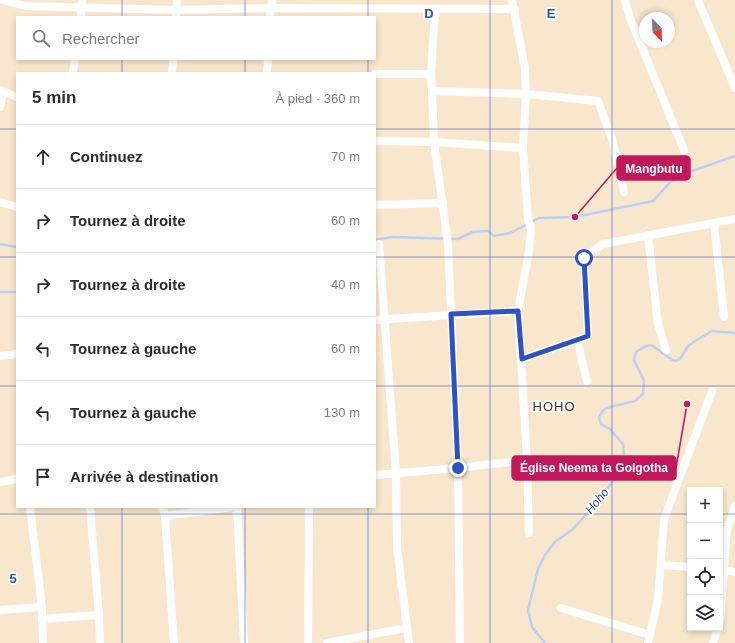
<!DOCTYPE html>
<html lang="fr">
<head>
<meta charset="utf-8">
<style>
	:root { --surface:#fff; --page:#f7f7f7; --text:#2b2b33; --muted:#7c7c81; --line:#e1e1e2 }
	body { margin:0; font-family:Helvetica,sans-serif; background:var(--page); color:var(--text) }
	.controls { position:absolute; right:12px; bottom:12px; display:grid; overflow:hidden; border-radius:0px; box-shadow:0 2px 6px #0003 }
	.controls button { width:36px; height:36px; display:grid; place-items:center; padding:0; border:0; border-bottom:1px solid var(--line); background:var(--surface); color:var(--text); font:20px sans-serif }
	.compass { position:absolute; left:639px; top:12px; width:36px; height:36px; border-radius:50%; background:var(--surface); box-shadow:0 2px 6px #0003; rotate:157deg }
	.stop { position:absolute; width:12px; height:12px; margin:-9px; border:3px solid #2e52c2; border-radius:50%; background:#fff }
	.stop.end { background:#2e52c2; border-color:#fff; box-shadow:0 1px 4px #0008 }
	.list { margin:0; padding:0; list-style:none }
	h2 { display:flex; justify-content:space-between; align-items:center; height:52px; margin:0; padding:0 16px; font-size:17px }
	h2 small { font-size:13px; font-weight:400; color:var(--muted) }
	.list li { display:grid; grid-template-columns:26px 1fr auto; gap:12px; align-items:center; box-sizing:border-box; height:64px; padding:0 16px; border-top:1px solid var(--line) }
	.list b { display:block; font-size:15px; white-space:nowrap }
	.list em { font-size:13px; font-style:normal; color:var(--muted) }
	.icon { flex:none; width:22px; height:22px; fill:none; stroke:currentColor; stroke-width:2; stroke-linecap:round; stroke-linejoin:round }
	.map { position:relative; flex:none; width:735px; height:643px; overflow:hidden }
	.search { position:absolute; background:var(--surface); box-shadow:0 2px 6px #0003; left:16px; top:16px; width:360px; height:44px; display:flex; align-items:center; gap:10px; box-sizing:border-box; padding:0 14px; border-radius:0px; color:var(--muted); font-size:15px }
	.panel { position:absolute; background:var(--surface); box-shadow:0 2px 6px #0003; left:16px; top:72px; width:360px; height:436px; border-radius:0px }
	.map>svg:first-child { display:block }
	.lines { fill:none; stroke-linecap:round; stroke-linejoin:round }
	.stream { stroke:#bccff6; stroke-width:2.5 }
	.street { stroke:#fff; stroke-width:8 }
	.route { stroke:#2e52c2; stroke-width:5 }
	.grid { fill:none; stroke:#2e52c2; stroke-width:1; stroke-opacity:0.55 }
	.labels { text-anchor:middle; stroke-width:4; stroke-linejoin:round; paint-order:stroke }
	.water-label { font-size:12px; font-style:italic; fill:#26438d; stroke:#fff }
	.quarter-label { font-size:13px; letter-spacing:1px; fill:#3f321d; stroke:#fff }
	.grid-label { font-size:13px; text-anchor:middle; font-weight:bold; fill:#2e52c2; stroke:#fff; stroke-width:4; stroke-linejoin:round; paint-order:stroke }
	.leader { fill:none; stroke:#c2185b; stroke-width:1.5 }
	.callout-dot { fill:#c2185b; stroke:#fff; stroke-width:1.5 }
	.callout { fill:#c2185b; stroke:#c2185b; stroke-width:1.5 }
	.callout-label { font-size:12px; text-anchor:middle; font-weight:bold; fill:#fff }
</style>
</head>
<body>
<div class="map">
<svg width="735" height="643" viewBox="0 0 735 643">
	<rect width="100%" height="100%" fill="#f8e7cd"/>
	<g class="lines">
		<g class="stream">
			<path d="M375,240L392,237L458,239L473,232L488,231L494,236L510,233L539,218L575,217L653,201L675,177L735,156"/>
			<path d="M0,244L17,247"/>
			<path d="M0,292H17"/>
			<path d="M545,643L532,627L528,610L538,569L545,555L555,542L573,529L601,498L621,469L624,455L623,444L610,429L601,424L599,417L602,412L606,408L635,401L643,394L644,381L634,360L636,352L644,347L651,345C660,350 666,357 675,361L680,359L688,346L695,341L712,331L735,333"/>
		</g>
		<g class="street">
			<path d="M2,0L25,6L176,10L271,8L515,9"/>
			<path d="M512,0L525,69L526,94L523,148L528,220L531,227L529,251L518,311L527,460L529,533"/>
			<path d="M625,0L630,18L684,150"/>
			<path d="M698,0L735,88"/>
			<path d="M435,9L431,74L432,91L434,142L448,244L458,468L460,643"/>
			<path d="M81,17L82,0"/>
			<path d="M176,17L177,0"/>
			<path d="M270,17L272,0"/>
			<path d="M73,73L75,59"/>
			<path d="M172,73L173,59"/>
			<path d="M267,73L268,59"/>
			<path d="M375,74H431"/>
			<path d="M0,90L17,97"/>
			<path d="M432,91L526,94L598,101L613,142L624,192"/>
			<path d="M0,107L3,92"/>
			<path d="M375,141L434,142L523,148"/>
			<path d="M0,202L17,207"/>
			<path d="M375,205L443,203"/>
			<path d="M714,223L724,317"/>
			<path d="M648,235L658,324L666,350"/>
			<path d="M379,244L396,474L397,547L409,643"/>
			<path d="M375,320L518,311"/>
			<path d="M577,340L587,381"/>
			<path d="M0,356L17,354"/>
			<path d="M522,359L588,336L584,258L603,244L735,219"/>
			<path d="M375,475L458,468L527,460"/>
			<path d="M0,482L17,479"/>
			<path d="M30,507L42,607L43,643"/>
			<path d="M90,507L99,615L100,643"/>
			<path d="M163,507L165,516L174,643"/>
			<path d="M237,507L244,643"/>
			<path d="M165,516L233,507"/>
			<path d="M661,565L690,567"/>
			<path d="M720,570L735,572"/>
			<path d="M561,608L650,635"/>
			<path d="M0,610L42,607"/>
			<path d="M42,619L99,615"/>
			<path d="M720,621L727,530L735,506"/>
			<path d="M308,643L309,507"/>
			<path d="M327,643L406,628"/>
			<path d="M648,643L658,599L664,519L712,391"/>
			<path d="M713,643L718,628"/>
		</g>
	</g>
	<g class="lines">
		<path class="route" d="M458,468L451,314L518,311L522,359L588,336L584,258"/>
	</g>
	<path class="grid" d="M122,0V17M245,0V17M368,0V17M490,0V643M612,0V643M122,59V73M245,59V73M368,59V73M0,129H17M375,129H735M0,257H17M375,257H735M0,386H17M375,386H735M122,507V643M245,507V643M368,507V643M0,514H690M720,514H735"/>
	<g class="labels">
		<g class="water-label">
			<text transform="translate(597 501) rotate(-51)" y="4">Hoho</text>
		</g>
		<g class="quarter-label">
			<text x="554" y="411">HOHO</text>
		</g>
	</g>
	<g class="grid-label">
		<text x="429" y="18">D</text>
		<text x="551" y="18">E</text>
		<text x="13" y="583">5</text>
	</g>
	<path class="leader" d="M575 217L617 168M687 404L676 468"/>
	<g class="callout-dot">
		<circle cx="575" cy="217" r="4"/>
		<circle cx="687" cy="404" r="4"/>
	</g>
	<g class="callout">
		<rect x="617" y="156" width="73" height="24" rx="4"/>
		<rect x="512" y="456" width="164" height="24" rx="4"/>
	</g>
	<g class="callout-label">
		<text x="654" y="173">Mangbutu</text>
		<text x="594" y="472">Église Neema ta Golgotha</text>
	</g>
</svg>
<div class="controls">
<button>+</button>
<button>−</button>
<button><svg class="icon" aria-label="locate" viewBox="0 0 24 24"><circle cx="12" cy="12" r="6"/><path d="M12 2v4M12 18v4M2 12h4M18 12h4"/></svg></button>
<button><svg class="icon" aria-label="layers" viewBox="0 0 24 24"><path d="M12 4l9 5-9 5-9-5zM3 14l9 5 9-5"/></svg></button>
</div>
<svg class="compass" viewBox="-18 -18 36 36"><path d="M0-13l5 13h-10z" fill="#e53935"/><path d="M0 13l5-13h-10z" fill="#7c7c81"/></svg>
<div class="stop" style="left:584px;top:258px"></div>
<div class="stop end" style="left:458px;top:468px"></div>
<div class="search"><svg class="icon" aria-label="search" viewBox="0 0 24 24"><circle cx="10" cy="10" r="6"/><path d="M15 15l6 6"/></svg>Rechercher</div>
<section class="panel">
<h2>5 min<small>À pied · 360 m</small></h2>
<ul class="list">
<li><svg class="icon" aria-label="ahead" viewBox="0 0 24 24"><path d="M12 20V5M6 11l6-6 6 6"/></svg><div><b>Continuez</b></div><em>70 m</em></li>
<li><svg class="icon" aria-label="right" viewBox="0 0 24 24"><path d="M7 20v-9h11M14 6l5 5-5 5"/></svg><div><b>Tournez à droite</b></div><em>60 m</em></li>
<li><svg class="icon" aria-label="right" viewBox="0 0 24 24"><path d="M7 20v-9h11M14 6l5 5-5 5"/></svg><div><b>Tournez à droite</b></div><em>40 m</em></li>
<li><svg class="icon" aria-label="left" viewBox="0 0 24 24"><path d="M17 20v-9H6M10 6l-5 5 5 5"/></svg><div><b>Tournez à gauche</b></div><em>60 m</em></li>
<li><svg class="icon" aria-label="left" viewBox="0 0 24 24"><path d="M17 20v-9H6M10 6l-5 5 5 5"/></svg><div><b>Tournez à gauche</b></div><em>130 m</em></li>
<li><svg class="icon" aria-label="arrive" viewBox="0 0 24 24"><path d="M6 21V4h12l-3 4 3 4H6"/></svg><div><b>Arrivée à destination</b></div></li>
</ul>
</section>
</div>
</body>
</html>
